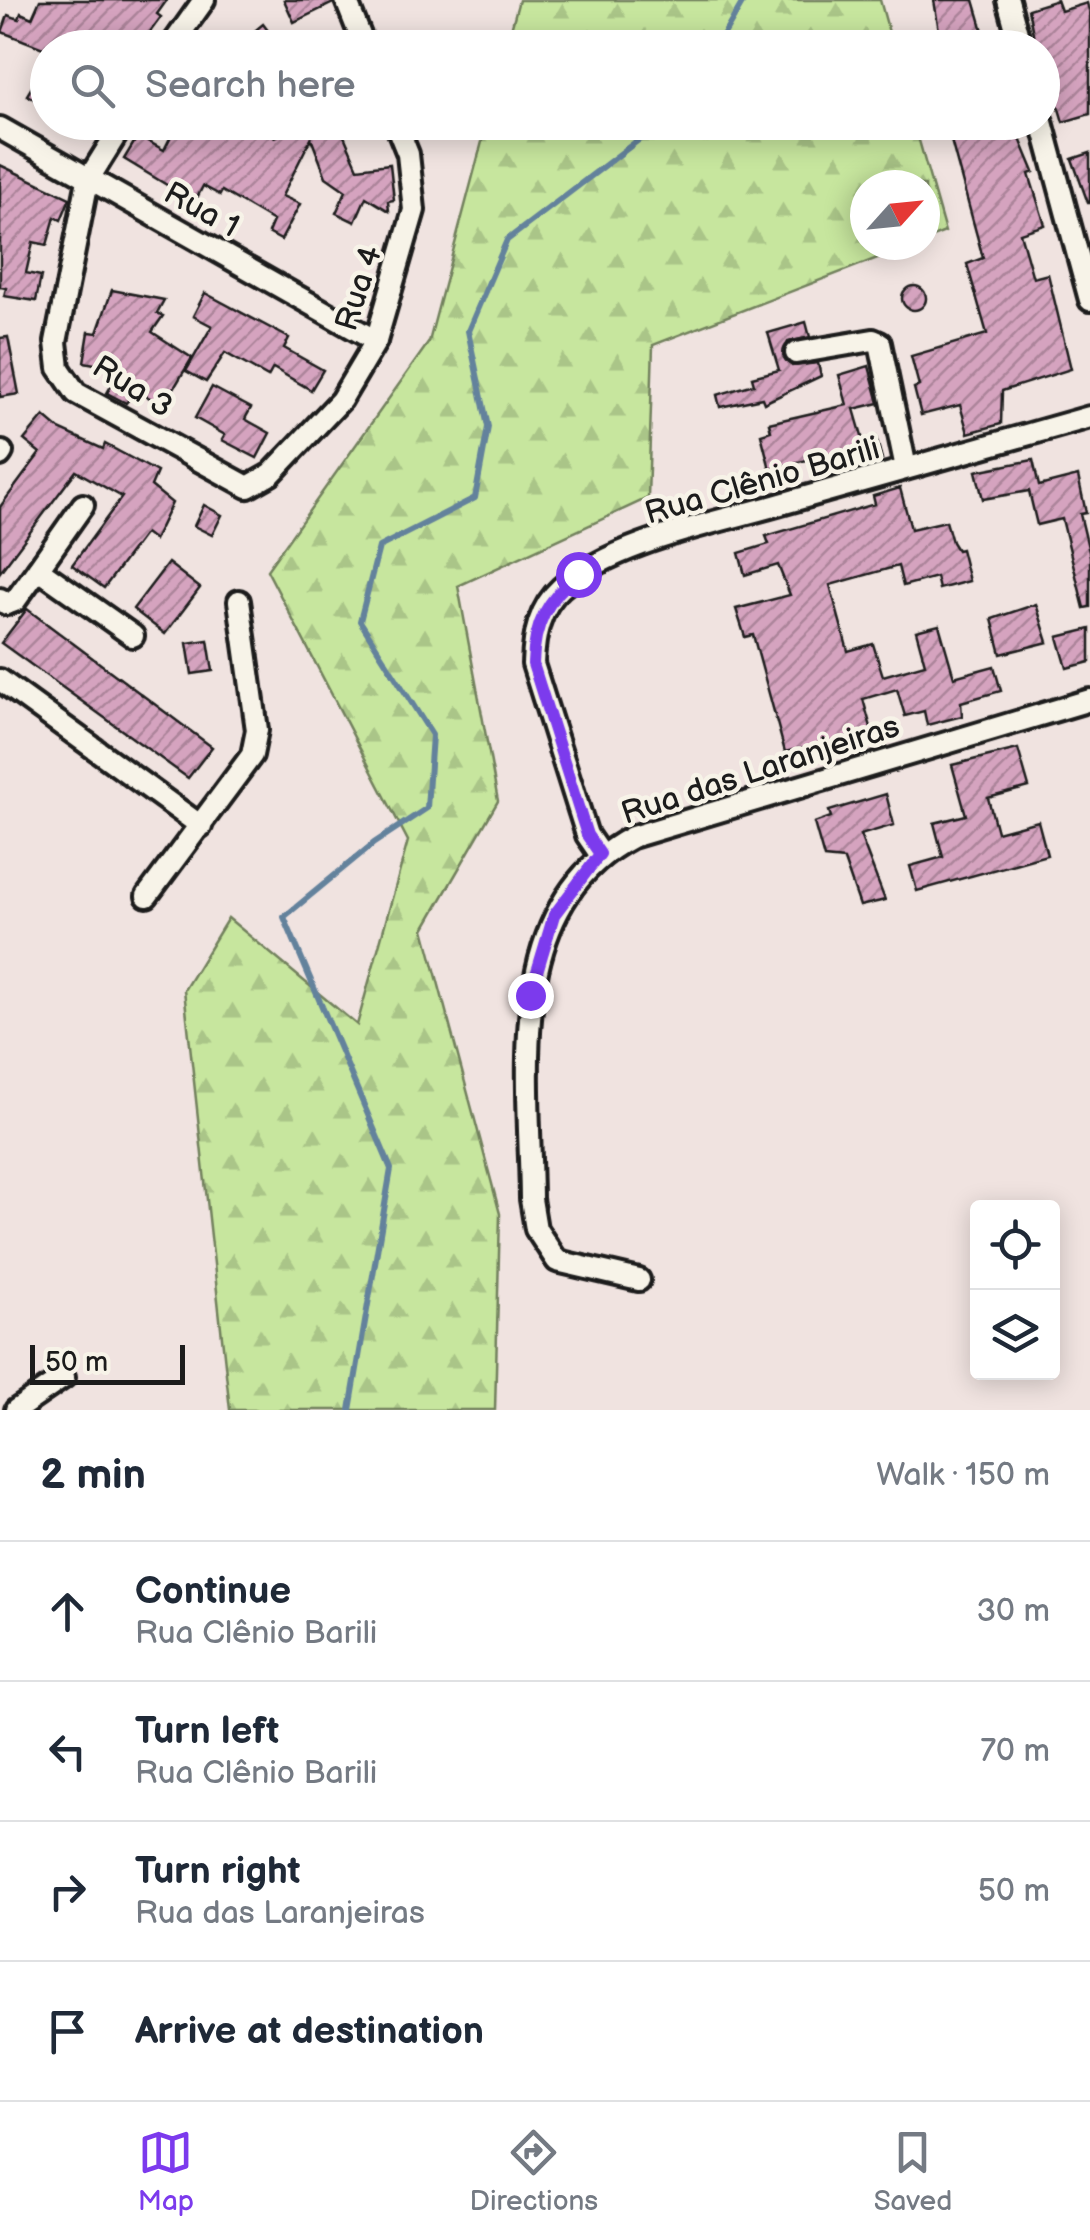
<!DOCTYPE html>
<html lang="en">
<head>
<meta charset="utf-8">
<style>
	:root { --surface:#fff; --page:#f2f2f3; --text:#1f2937; --muted:#747a83; --line:#e0e1e3; --accent:#7c3aed }
	body { margin:0; font-family:"Balsamiq Sans",sans-serif; background:var(--page); color:var(--text) }
	.controls { position:absolute; right:30px; bottom:30px; display:grid; overflow:hidden; border-radius:10px; box-shadow:0 5px 25px #0003 }
	.controls button { width:90px; height:90px; display:grid; place-items:center; padding:0; border:0; border-bottom:2px solid var(--line); background:var(--surface); color:var(--text); font:50px sans-serif }
	.compass { position:absolute; left:850px; top:170px; width:90px; height:90px; border-radius:50%; background:var(--surface); box-shadow:0 5px 25px #0003; rotate:63deg }
	.scale { position:absolute; left:30px; bottom:25px; width:155px; box-sizing:border-box; padding-left:10px; border:5px solid #1c1c1c; border-top:0; font-size:28px; line-height:35px; white-space:nowrap; color:#1c1c1c; -webkit-text-stroke:8px #f7f3e8; paint-order:stroke }
	.stop { position:absolute; width:30px; height:30px; margin:-22px; border:8px solid #7c3aed; border-radius:50%; background:#fff }
	.stop.end { background:#7c3aed; border-color:#fff; box-shadow:0 2px 10px #0008 }
	.list { margin:0; padding:0; list-style:none }
	h2 { display:flex; justify-content:space-between; align-items:center; height:130px; margin:0; padding:0 40px; font-size:42px }
	h2 small { font-size:32px; font-weight:400; color:var(--muted) }
	.list li { display:grid; grid-template-columns:65px 1fr auto; gap:30px; align-items:center; box-sizing:border-box; height:140px; padding:0 40px; border-top:2px solid var(--line) }
	.list b { display:block; font-size:38px; white-space:nowrap }
	.list p { margin:0; font-size:32px; white-space:nowrap; color:var(--muted) }
	.list em { font-size:32px; font-style:normal; color:var(--muted) }
	.icon { flex:none; width:55px; height:55px; fill:none; stroke:currentColor; stroke-width:2; stroke-linecap:round; stroke-linejoin:round }
	.map { position:relative; flex:none; width:1090px; height:1410px; overflow:hidden }
	.search { position:absolute; background:var(--surface); box-shadow:0 5px 25px #0003; left:30px; right:30px; top:30px; height:110px; display:flex; align-items:center; gap:25px; box-sizing:border-box; padding:0 35px; border-radius:55px; color:var(--muted); font-size:38px }
	.sheet { height:690px; background:var(--surface) }
	nav { display:flex; justify-content:space-around; align-items:center; box-sizing:border-box; height:140px; border-top:2px solid var(--line); background:var(--surface); font-size:28px; color:var(--muted) }
	nav a { display:grid; justify-items:center; gap:5px }
	nav .on { color:var(--accent) }
	.map>svg:first-child { display:block }
	.forest { fill:url(#forest-firs); stroke:#72815d; stroke-width:2.5 }
	.lines { fill:none; stroke-linecap:round; stroke-linejoin:round }
	.stream { stroke:#64829c; stroke-width:6 }
	.building { fill:url(#building-hatch); stroke:#1c1c1c; stroke-width:2.5 }
	.minor-casing { stroke:#1c1c1c; stroke-width:28 }
	.minor { stroke:#f7f3e8; stroke-width:20 }
	.route { stroke:#7c3aed; stroke-width:12 }
	.labels { text-anchor:middle; stroke-width:9; stroke-linejoin:round; paint-order:stroke }
	.street-label { font-size:32px; fill:#1c1c1c; stroke:#f7f3e8 }
</style>
</head>
<body>
<div class="map">
<svg width="1090" height="1410" viewBox="0 0 1090 1410">
	<defs>
		<pattern id="forest-firs" width="22" height="20" patternUnits="userSpaceOnUse" patternTransform="scale(2.5)"><rect width="22" height="20" fill="#c7e69e"/><path d="M5 1l3.5 6h-7zM16 11l3.5 6h-7z" fill="#aac588"/></pattern>
		<pattern id="building-hatch" width="6" height="6" patternUnits="userSpaceOnUse" patternTransform="scale(2.5)"><rect width="6" height="6" fill="#d5a3bf"/><path d="M-1 1l2-2M0 6l6-6M5 7l2-2" fill="none" stroke="#ac849a"/></pattern>
	</defs>
	<rect width="100%" height="100%" fill="#f0e3e0"/>
	<filter id="ink" filterUnits="userSpaceOnUse"><feTurbulence type="fractalNoise" baseFrequency=".01" numOctaves="2"/><feDisplacementMap in="SourceGraphic" scale="20" xChannelSelector="R" yChannelSelector="G"/><feConvolveMatrix kernelMatrix="1 2 1 2 8 2 1 2 1" color-interpolation-filters="sRGB"/></filter>
	<g filter="url(#ink)">
		<g class="forest">
			<path d="M519,0H880L893,47H506Z"/>
			<path d="M487,123H914L945,232L925,240V185H865V245H911L653,345L648,498L458,586L498,801L424,929L500,1214L495,1410H230L184,990L228,918L357,1025L408,841L267,570L429,342Z"/>
		</g>
		<g class="lines">
			<g class="stream">
				<path d="M716,48L744,0"/>
				<path d="M350,1410L391,1169L284,917L374,843L427,808L432,735L360,621L379,547L475,498L488,427L468,331L507,240L662,122"/>
			</g>
		</g>
		<g class="building">
			<path d="M40,0H167L157,14L161,17L139,47L130,40L124,48H43L2,32L8,15L19,19L21,13L32,18Z"/>
			<path d="M284,0H332L333,3L294,22Z"/>
			<path d="M934,0H974L988,48H900L939,31Z"/>
			<path d="M1057,0L1061,11L1087,3L1090,14V114L1063,122L1057,102L1050,104L1042,73V48H1036L1028,9Z"/>
			<path d="M263,24L281,48H234Z"/>
			<path d="M48,60V107L27,95Z"/>
			<path d="M178,122H234L242,129L247,122H254L275,137L305,122H338L358,168L390,164L394,200L388,201L389,211L366,197L355,222L336,213L346,191L326,177L311,138L282,196L300,204L281,240L268,233L273,221L222,191L220,195L203,186L195,202L124,159L138,136L164,150Z"/>
			<path d="M946,122H1013L1034,172L1029,174L1045,225L1020,233L1033,278L1048,274L1071,369L1002,391L1001,424L968,433L960,405L921,415L914,388L919,386L911,356L987,334L967,264L983,258Z"/>
			<path d="M1090,153V203H1088L1072,159Z"/>
			<path d="M0,165L70,198L61,220L55,217L47,245L33,242L26,273L41,276L36,301L4,296L6,288L0,287Z"/>
			<circle cx="914" cy="298" r="12"/>
			<path d="M112,290L164,300L157,313L163,316L152,332L192,358L164,405L136,391L126,403L107,393L121,369L84,362L89,332L97,333Z"/>
			<path d="M205,293L289,338L284,348L323,370L311,390L273,368L268,377L225,353L206,382L186,371L212,326L193,316Z"/>
			<path d="M806,322L810,337L788,342L783,356L792,366L818,363L821,376L764,403L762,398L720,407L717,395L754,384L752,377L779,370L768,333Z"/>
			<path d="M8,337L19,394L0,397V338Z"/>
			<path d="M869,366L879,403L854,409L863,440L876,437L882,459L865,464L860,447L770,469L761,434L771,431L769,423L847,405L839,375Z"/>
			<path d="M212,387L251,408L245,419L270,433L257,458L222,440L225,435L195,418Z"/>
			<path d="M44,416L59,429L103,449L105,444L157,472L151,486L172,503L154,540L145,533L104,588L72,565L122,497L76,471L0,572V507L40,453L24,440Z"/>
			<path d="M1033,460L1039,486L1078,476L1086,513L1080,514L1090,556V607L1084,608L1062,519L1037,525L1029,491L983,499L976,471Z"/>
			<path d="M900,488L911,529L946,521L952,542L957,550L961,549L969,581L939,589L936,577L903,586L898,566L830,585L848,651L873,644L883,676L925,664L916,631L939,625L954,677L994,666L1001,691L961,702L962,716L927,725L924,711L905,716L897,689L863,699L872,731L785,752L753,635L745,637L736,609L790,595L778,565L745,575L739,553L769,544L766,536L875,504L873,496Z"/>
			<path d="M204,505L222,515L212,535L194,526Z"/>
			<path d="M168,563L200,588L165,634L133,609Z"/>
			<path d="M1036,604L1048,642L1001,654L992,619Z"/>
			<path d="M27,609L212,747L188,778L1,643Z"/>
			<path d="M1090,629V662L1067,668L1058,637Z"/>
			<path d="M208,640L213,671L192,674L187,643Z"/>
			<path d="M1018,749L1029,787L988,798L997,832L1038,821L1047,855L917,891L910,866L943,857L934,823L966,815L952,765Z"/>
			<path d="M886,794L894,825L860,835L885,900L860,906L844,860L824,858L814,823L831,817L829,811Z"/>
		</g>
		<g class="lines">
			<defs>
				<g id="minor">
					<path d="M346,0L365,48"/>
					<path d="M1008,0L1021,48"/>
					<path d="M170,48L204,0"/>
					<path d="M124,122L88,180L56,342L59,368L76,393L248,487L271,474L341,400L376,341L414,210L408,154L395,122"/>
					<path d="M1042,122L1090,300"/>
					<path d="M0,128L376,341"/>
					<path d="M796,353L873,340L880,343L906,468"/>
					<path d="M0,455L2,452"/>
					<path d="M38,569L83,505"/>
					<path d="M0,599L7,604L15,601L38,569L133,636"/>
					<path d="M0,680L201,826"/>
					<path d="M600,854L587,835L533,664C534,635 539,608 561,588C613,542 715,523 781,504C884,475 987,446 1090,417"/>
					<path d="M147,896L252,755L257,730L239,601"/>
					<path d="M639,1280L557,1261L536,1229L531,1199C530,1075 502,906 632,837L1090,700"/>
					<path d="M16,1410L64,1377"/>
				</g>
			</defs>
			<use href="#minor" class="minor-casing"/>
			<use href="#minor" class="minor"/>
		</g>
	</g>
	<g class="lines" filter="url(#ink)">
		<path class="route" d="M530,995L554,915L600,854L587,835L533,664C534,623 547,600 578,574"/>
	</g>
	<g class="labels">
		<g class="street-label">
			<text transform="translate(202 209) rotate(29)" y="11">Rua 1</text>
			<text transform="translate(358 288) rotate(-72)" y="11">Rua 4</text>
			<text transform="translate(133 386) rotate(32)" y="11">Rua 3</text>
			<text transform="translate(762 480) rotate(-16)" y="11">Rua Clênio Barili</text>
			<text transform="translate(760 769) rotate(-18)" y="11">Rua das Laranjeiras</text>
		</g>
	</g>
</svg>
<div class="controls">
<button><svg class="icon" aria-label="locate" viewBox="0 0 24 24"><circle cx="12" cy="12" r="6"/><path d="M12 2v4M12 18v4M2 12h4M18 12h4"/></svg></button>
<button><svg class="icon" aria-label="layers" viewBox="0 0 24 24"><path d="M12 4l9 5-9 5-9-5zM3 14l9 5 9-5"/></svg></button>
</div>
<svg class="compass" viewBox="-18 -18 36 36"><path d="M0-13l5 13h-10z" fill="#e53935"/><path d="M0 13l5-13h-10z" fill="#747a83"/></svg>
<div class="scale">50 m</div>
<div class="stop" style="left:578px;top:574px"></div>
<div class="stop end" style="left:530px;top:995px"></div>
<div class="search"><svg class="icon" aria-label="search" viewBox="0 0 24 24"><circle cx="10" cy="10" r="6"/><path d="M15 15l6 6"/></svg>Search here</div>
</div>
<section class="sheet">
<h2>2 min<small>Walk · 150 m</small></h2>
<ul class="list">
<li><svg class="icon" aria-label="ahead" viewBox="0 0 24 24"><path d="M12 20V5M6 11l6-6 6 6"/></svg><div><b>Continue</b><p>Rua Clênio Barili</p></div><em>30 m</em></li>
<li><svg class="icon" aria-label="left" viewBox="0 0 24 24"><path d="M17 20v-9H6M10 6l-5 5 5 5"/></svg><div><b>Turn left</b><p>Rua Clênio Barili</p></div><em>70 m</em></li>
<li><svg class="icon" aria-label="right" viewBox="0 0 24 24"><path d="M7 20v-9h11M14 6l5 5-5 5"/></svg><div><b>Turn right</b><p>Rua das Laranjeiras</p></div><em>50 m</em></li>
<li><svg class="icon" aria-label="arrive" viewBox="0 0 24 24"><path d="M6 21V4h12l-3 4 3 4H6"/></svg><div><b>Arrive at destination</b></div></li>
</ul>
</section>
<nav>
<a class="on"><svg class="icon" aria-label="map" viewBox="0 0 24 24"><path d="M3 6l6-2 6 2 6-2v14l-6 2-6-2-6 2zM9 4v14M15 6v14"/></svg>Map</a>
<a><svg class="icon" aria-label="directions" viewBox="0 0 24 24"><path d="M12 3l9 9-9 9-9-9zM9 14v-3h6M13 9l2 2-2 2"/></svg>Directions</a>
<a><svg class="icon" aria-label="saved" viewBox="0 0 24 24"><path d="M7 4h10v16l-5-4-5 4z"/></svg>Saved</a>
</nav>
</body>
</html>
